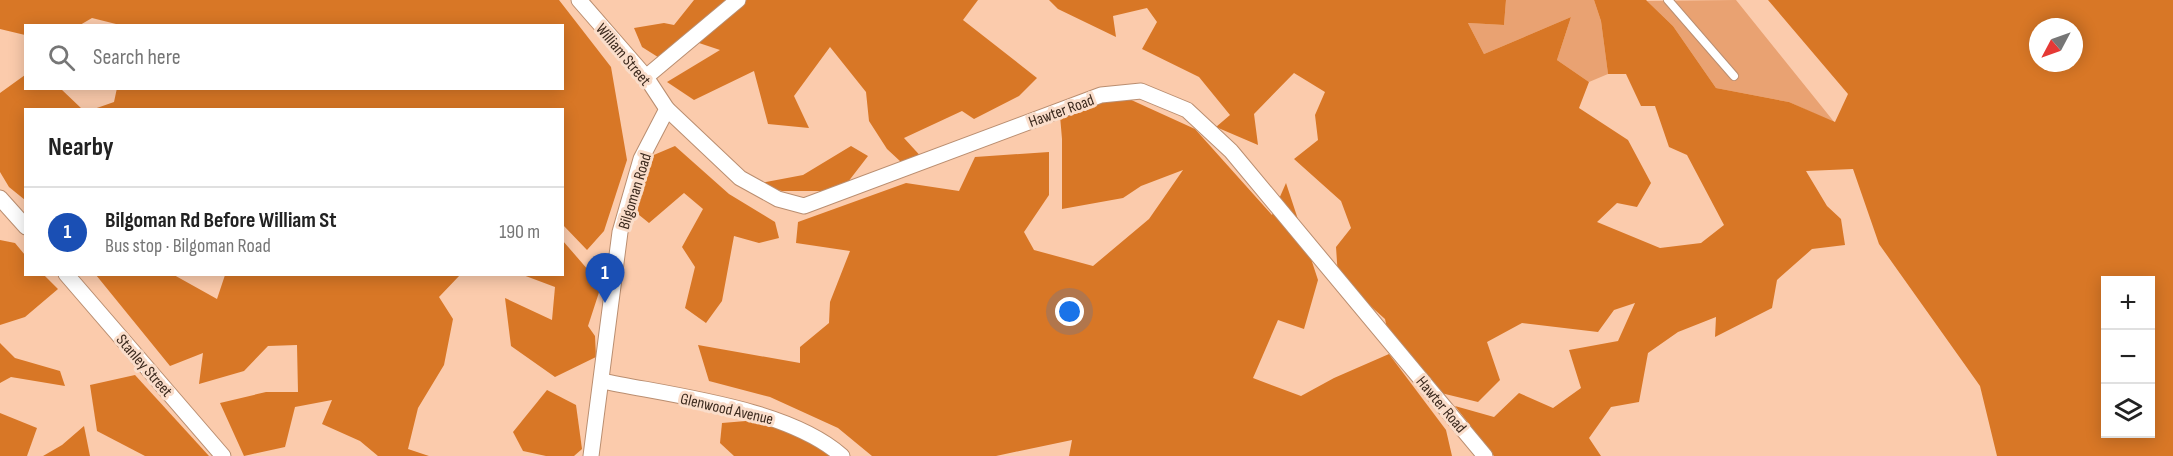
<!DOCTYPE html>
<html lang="en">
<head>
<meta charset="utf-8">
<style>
	:root { --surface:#fff; --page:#f6f6f6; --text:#222; --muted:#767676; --line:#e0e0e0; --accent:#db2777 }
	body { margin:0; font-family:"Sofia Sans Condensed",sans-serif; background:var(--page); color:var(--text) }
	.controls { position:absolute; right:18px; bottom:18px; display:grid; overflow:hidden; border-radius:0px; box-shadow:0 3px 15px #0003 }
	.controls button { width:54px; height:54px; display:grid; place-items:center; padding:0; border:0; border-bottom:2px solid var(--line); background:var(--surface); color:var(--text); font:30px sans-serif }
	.compass { position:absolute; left:2029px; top:18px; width:54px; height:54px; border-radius:50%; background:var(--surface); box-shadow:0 3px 15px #0003; rotate:229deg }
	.you { position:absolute; left:1070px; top:312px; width:21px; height:21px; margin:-15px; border:4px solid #fff; border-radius:50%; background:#1a73e8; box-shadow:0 0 0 9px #1a73e833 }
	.badge { display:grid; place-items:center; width:39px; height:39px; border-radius:50%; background:var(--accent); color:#fff; font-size:20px; font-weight:700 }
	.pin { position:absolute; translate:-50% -50px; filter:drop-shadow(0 2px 3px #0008) }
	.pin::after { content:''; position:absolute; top:32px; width:21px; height:18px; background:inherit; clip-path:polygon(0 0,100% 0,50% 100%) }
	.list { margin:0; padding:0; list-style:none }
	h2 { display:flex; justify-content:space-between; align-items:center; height:78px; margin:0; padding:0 24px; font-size:26px }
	h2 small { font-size:20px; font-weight:400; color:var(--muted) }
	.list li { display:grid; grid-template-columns:39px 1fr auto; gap:18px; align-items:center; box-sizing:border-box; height:90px; padding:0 24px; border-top:2px solid var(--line) }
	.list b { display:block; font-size:22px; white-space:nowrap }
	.list p { margin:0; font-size:20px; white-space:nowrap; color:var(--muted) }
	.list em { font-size:20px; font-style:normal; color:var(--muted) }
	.icon { flex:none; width:33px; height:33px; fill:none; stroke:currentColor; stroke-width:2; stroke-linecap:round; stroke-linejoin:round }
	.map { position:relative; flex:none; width:2173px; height:456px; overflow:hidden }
	.search { position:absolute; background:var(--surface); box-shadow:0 3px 15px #0003; left:24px; top:24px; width:540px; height:66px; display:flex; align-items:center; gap:15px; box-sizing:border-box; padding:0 21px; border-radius:0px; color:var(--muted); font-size:22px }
	.panel { position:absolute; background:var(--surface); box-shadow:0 3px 15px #0003; left:24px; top:108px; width:540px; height:168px; border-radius:0px }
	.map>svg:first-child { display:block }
	.green { fill:#e9a272 }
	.forest { fill:#d87726; fill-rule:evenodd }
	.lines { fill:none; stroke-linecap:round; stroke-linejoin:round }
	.service-casing { stroke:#ba8e70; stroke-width:10 }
	.minor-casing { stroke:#ba8e70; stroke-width:17 }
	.service { stroke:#fff; stroke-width:8 }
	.minor { stroke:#fff; stroke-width:15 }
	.labels { text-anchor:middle; stroke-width:6; stroke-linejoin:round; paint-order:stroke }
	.street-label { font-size:16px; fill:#3b291d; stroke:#faddca }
</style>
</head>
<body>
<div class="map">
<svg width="2173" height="456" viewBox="0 0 2173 456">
	<rect width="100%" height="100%" fill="#fbcbac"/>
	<g class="green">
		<path d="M1506,0H1594L1601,21L1608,74L1589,82L1557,60L1571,17L1484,54L1468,23L1504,25Z"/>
		<path d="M1736,0L1835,123L1789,102L1716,88L1673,26L1647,1Z"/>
	</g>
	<g class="forest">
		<path d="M0,0H559L611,67L627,160L604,231L587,250L563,225L562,110L94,109L114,102L117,88H562V26H124L92,18L80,25L26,26L25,35L0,29Z"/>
		<path d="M694,0H978L963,20L1037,78L1019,96L974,119L962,111L904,138L925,161L901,162L887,149L869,121L866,92L830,47L794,96L809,128L768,124L754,71L694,100L667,82L720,50L699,43L661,59L642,47L634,28L664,23L674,25Z"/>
		<path d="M1049,0H1506L1504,25L1468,23L1484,54L1571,17L1557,60L1589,82L1579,108L1628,140L1651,183L1637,207L1617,203L1597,222L1660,248L1701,243L1724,225L1687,155L1669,147L1655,106H1641L1626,74H1608L1601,21L1594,0H1646L1673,26L1716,88L1789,102L1835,122L1848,94L1768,0H2173V456H1997L1980,386L1879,244L1853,169L1806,171L1827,206L1841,219L1845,245L1812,249L1777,280L1772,308L1715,337L1716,317L1678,332L1648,353L1639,402L1611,407L1589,438L1601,456H1494L1455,406L1494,417L1519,393L1553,408L1581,388L1569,350L1618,341L1635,303L1614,310L1598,332L1522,323L1487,342L1500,380L1478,402L1441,393L1392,352L1385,319L1338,277L1336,247L1351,228L1341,201L1294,159L1318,140L1315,115L1325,92L1294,73L1254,114L1258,145L1216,127L1230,115L1199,77L1142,49L1157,22L1147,8L1113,16L1116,37L1058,9ZM2038,27H2074V63H2038ZM2106,280H2150V434H2106Z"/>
		<path d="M25,75L26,88L61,89L82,109L26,110L25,200L9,187L0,172V93Z"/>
		<path d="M1116,93L1195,129L1272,215L1286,183L1318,280L1304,329L1278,320L1253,378L1301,396L1334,378L1389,354L1446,430L1452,456H1069L1072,440L996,456H872L838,428L770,397L709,381L698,345L800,363V347L829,323L830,302L850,251L796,243L798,222L906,183L959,191L975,157L1049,152V195L1024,232L1034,250L1093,266L1149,219L1183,170L1141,186L1123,198L1062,209V139L1059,104Z"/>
		<path d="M675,146L729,194L775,222L779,238L759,243L734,236L722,301L706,323L685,308L695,267L682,247L703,209L684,193L649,223L628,206L649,157Z"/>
		<path d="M851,146L868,156L841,191H782L755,184L803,175Z"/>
		<path d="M0,240L15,243L25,255L26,274L44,275L58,289L25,317L0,325Z"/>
		<path d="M563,241L589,271L604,277L588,326L595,336L596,357L555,377L511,346L505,298L552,320L555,287L523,275L562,274Z"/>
		<path d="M96,275H174L217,299L225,275H460L439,297L453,319L444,365L418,408L408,449L429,456H378L360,441L322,424L332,400L295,407L285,447L244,456L220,403L266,392H298L297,345L268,346L244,371L199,384L203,353L170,366Z"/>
		<path d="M0,343L15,358L60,371L65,386L11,377L0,383Z"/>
		<path d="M135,375L209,456H145L97,431L90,385Z"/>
		<path d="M547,390L576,405L582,449L574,456H546L523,451L513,432Z"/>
		<path d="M0,413L37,428L27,456H0Z"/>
		<path d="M769,419L824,450L829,456H734L720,443L722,423Z"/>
		<path d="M84,426L90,456H43L62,445Z"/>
	</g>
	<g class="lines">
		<defs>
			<path id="service" d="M1668,0L1734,76"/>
			<g id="minor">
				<path d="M579,0L646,77L667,109L740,178L778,199L804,206L1101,95L1141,91L1187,110L1231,151L1485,456"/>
				<path d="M646,77L738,0"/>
				<path d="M0,198L26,227"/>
				<path d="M66,274L223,456"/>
				<path d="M602,381C674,396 788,408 842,456"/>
				<path d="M591,456L620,232L641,159L667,109"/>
			</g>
		</defs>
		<use href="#service" class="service-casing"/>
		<use href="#minor" class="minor-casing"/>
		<use href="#service" class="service"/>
		<use href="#minor" class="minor"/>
	</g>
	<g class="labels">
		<g class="street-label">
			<text transform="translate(624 54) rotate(50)" y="6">William Street</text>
			<text transform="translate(1061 110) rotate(-20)" y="6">Hawter Road</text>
			<text transform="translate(634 191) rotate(-73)" y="6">Bilgoman Road</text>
			<text transform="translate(145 365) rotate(49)" y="6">Stanley Street</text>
			<text transform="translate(1442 404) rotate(50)" y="6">Hawter Road</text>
			<text transform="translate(727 408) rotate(13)" y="6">Glenwood Avenue</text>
		</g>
	</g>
</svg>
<div class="controls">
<button>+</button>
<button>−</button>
<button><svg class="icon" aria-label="layers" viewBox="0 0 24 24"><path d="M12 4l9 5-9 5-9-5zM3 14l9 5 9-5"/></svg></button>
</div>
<svg class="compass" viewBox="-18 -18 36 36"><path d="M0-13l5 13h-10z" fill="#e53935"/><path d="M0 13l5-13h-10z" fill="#767676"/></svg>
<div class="you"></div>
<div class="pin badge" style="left:605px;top:303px;background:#1a4fb4">1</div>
<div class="search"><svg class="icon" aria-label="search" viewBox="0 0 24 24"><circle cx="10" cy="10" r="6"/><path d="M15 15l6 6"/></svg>Search here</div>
<section class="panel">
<h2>Nearby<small></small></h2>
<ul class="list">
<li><span class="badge" style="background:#1a4fb4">1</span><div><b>Bilgoman Rd Before William St</b><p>Bus stop · Bilgoman Road</p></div><em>190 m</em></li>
</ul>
</section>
</div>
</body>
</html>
